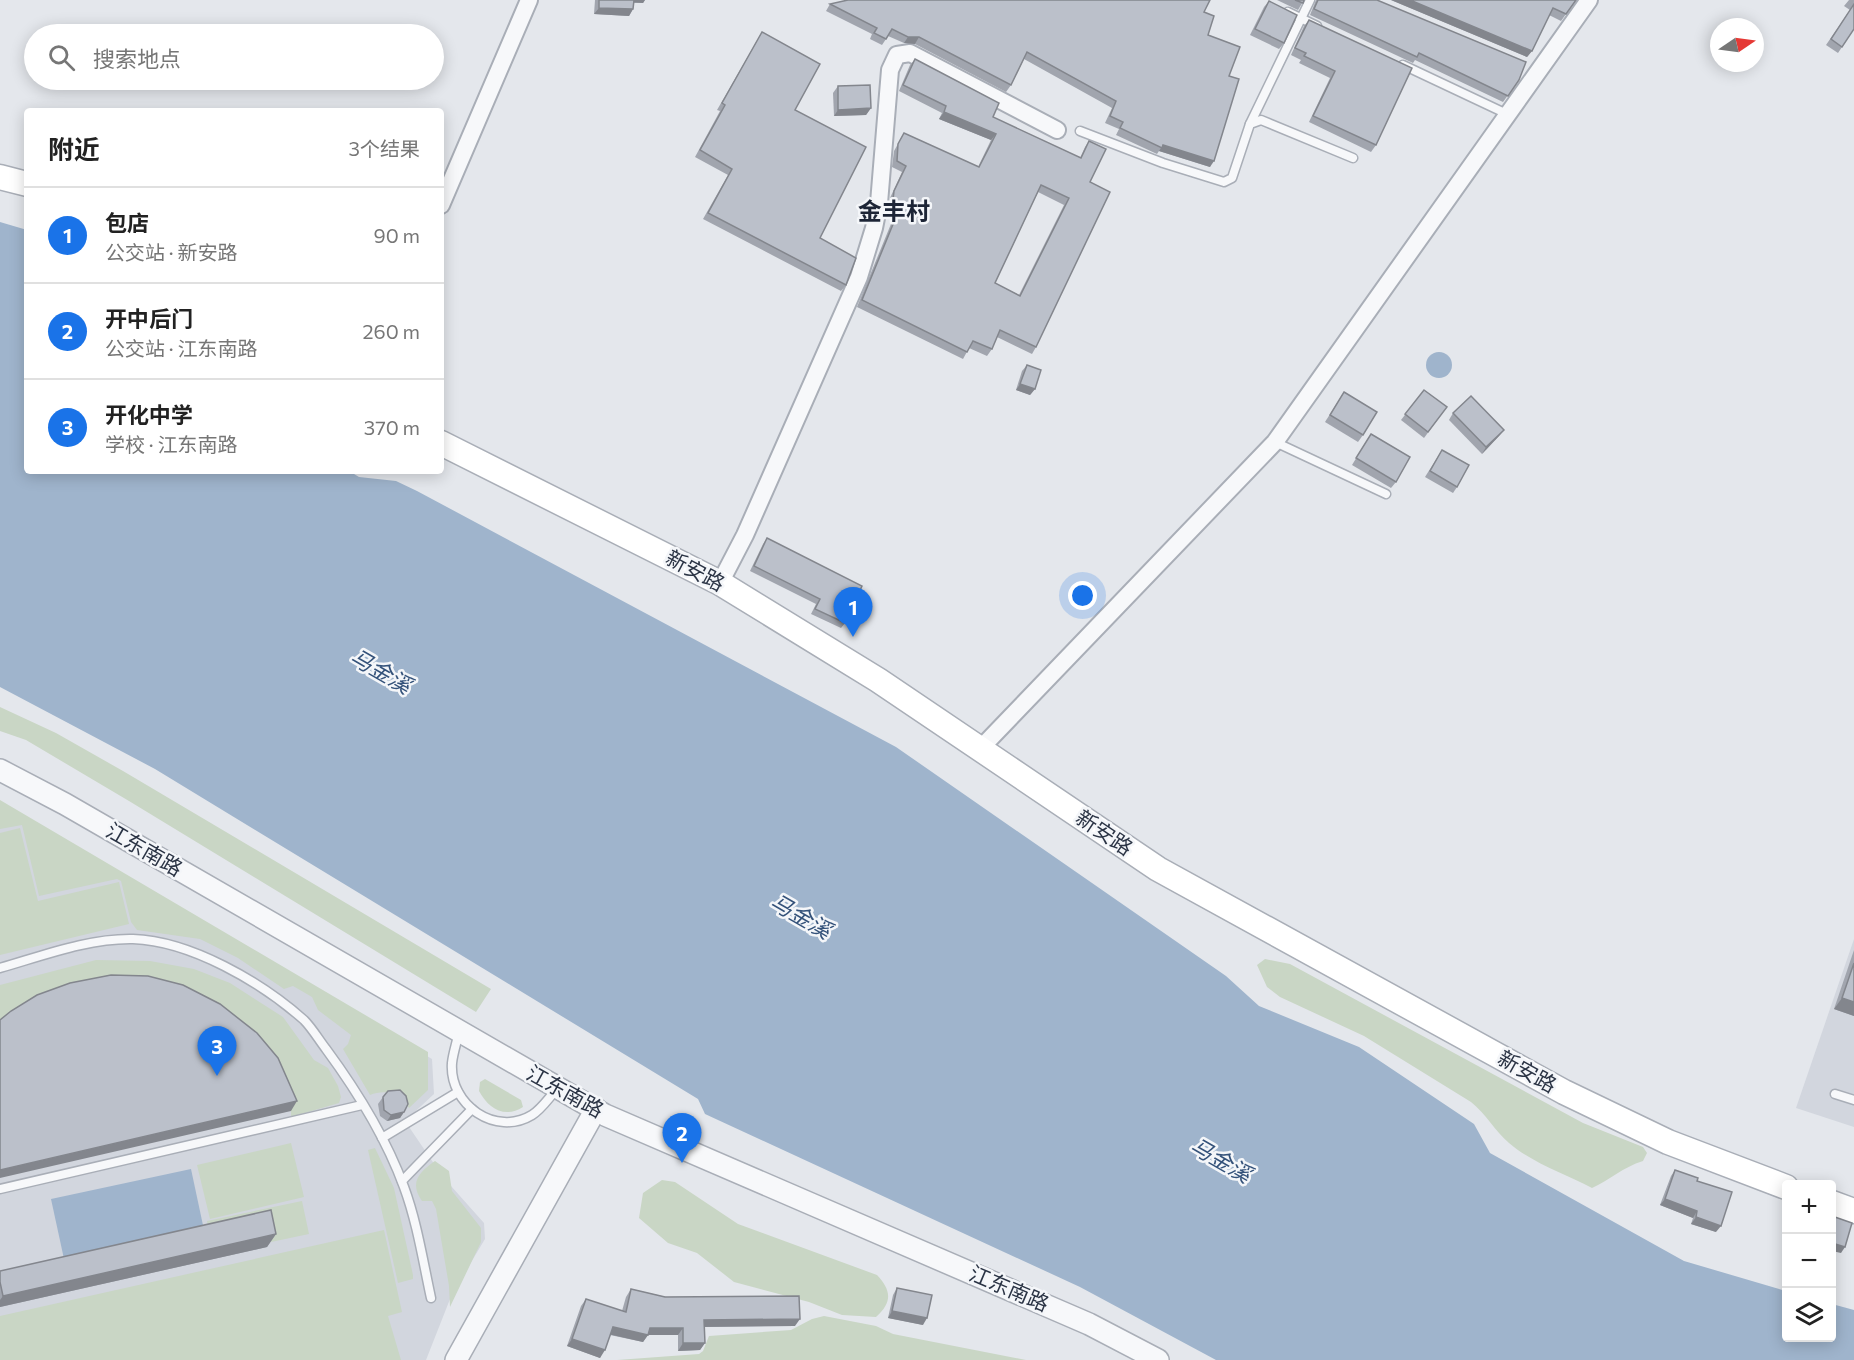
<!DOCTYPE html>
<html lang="zh">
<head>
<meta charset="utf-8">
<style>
	:root { --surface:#fff; --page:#f6f6f6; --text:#222; --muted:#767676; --line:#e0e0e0; --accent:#1a73e8 }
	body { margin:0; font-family:Commissioner,"Noto Sans SC",sans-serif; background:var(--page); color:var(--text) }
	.controls { position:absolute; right:18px; bottom:18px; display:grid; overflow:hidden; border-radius:6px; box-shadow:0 3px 15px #0003 }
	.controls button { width:54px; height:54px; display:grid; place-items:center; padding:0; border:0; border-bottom:2px solid var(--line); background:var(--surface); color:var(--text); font:30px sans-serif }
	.compass { position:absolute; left:1710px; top:18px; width:54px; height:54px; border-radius:50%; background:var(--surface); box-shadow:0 3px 15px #0003; rotate:77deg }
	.you { position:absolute; left:1083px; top:596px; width:21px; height:21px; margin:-15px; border:4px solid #fff; border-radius:50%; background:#1a73e8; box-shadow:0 0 0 9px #1a73e833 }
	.badge { display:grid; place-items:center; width:39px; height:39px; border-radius:50%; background:var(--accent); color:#fff; font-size:20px; font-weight:700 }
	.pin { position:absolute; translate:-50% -50px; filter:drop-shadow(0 2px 3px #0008) }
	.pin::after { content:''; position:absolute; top:32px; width:21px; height:18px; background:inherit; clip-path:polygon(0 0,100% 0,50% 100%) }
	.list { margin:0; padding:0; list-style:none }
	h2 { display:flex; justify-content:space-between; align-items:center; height:78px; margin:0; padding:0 24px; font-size:26px }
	h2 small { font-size:20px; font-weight:400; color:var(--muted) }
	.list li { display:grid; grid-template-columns:39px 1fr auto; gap:18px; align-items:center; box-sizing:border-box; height:96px; padding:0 24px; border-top:2px solid var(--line) }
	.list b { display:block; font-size:22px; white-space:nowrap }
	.list p { margin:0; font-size:20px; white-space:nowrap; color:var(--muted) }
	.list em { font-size:20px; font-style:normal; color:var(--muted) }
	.icon { flex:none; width:33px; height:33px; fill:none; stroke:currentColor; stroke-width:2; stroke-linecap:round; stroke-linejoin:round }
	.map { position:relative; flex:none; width:1854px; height:1360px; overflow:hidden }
	.search { position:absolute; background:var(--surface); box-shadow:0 3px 15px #0003; left:24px; top:24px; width:420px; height:66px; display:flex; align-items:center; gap:15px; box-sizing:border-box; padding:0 21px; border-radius:33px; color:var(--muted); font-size:22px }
	.panel { position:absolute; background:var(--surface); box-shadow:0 3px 15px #0003; left:24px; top:108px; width:420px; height:366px; border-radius:6px }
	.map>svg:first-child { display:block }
	.built { fill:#d2d6de }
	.green { fill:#c9d6c5 }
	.water { fill:#9fb4cc }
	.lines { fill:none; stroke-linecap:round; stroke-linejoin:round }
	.service-casing { stroke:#a9aeb7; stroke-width:11 }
	.minor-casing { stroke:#a9aeb7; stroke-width:20 }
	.tertiary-casing { stroke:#a9aeb7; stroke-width:24 }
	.secondary-casing { stroke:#a9aeb7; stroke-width:27 }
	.service { stroke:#f7f8fa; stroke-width:8 }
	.minor { stroke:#f7f8fa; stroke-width:16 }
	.tertiary { stroke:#f7f8fa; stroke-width:21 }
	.secondary { stroke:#fff; stroke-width:24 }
	.wall { fill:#a1a5ae; fill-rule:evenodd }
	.shaded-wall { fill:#83868d }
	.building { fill:#bbc0ca; stroke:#83868d; stroke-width:1.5; fill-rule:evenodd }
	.labels { text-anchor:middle; stroke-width:5; stroke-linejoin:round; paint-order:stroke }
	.street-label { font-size:21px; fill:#2b3445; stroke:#f4f6f9 }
	.water-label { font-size:22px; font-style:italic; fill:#34527a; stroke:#f4f6f9 }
	.quarter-label { font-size:24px; font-weight:bold; fill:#1d2536; stroke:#f4f6f9 }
</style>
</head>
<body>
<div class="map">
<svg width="1854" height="1360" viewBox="0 0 1854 1360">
	<rect width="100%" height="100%" fill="#e4e7ec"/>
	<g class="built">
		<path d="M0,803L432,1059L434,1094L405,1121L443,1177L484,1223L485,1239L452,1294L426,1360H0Z"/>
		<path d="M1854,939V1127L1796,1108Z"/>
	</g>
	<g class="green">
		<path d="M0,707L56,733L123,771L491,989L476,1012L129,801L26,740L0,731Z"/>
		<path d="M0,800L428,1052V1090L409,1108C401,1093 385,1089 370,1095L343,1049L348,1044L351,1035L318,1010L312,997L293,986L284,989L238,958L200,939L137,930L131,922L121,881L117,879L39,896L22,825L0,829Z"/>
		<path d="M20,828L38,901L119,882L129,924L0,955V833Z"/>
		<path d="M1265,959L1290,964L1583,1123L1643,1147L1647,1153L1643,1161C1623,1167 1610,1180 1592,1188C1565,1174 1532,1163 1509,1143C1495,1131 1486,1114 1471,1102L1364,1036L1280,997L1267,987L1257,965Z"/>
		<path d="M96,960L150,961L194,969L230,983L283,1017L314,1060L328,1068L338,1086L341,1097L339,1103L291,1117V1110L0,1024V985Z"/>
		<path d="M485,1079L521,1100L523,1107C504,1119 488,1108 479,1091L480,1082Z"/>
		<path d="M291,1143L304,1197L210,1219L197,1165Z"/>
		<path d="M375,1148L394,1188L413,1275V1279L398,1283L368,1150Z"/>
		<path d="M435,1161L449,1171L452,1191L481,1228V1242L450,1307L449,1286L436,1209L432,1201H422C409,1183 419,1172 435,1161Z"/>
		<path d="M662,1180L675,1182L738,1224L877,1275C891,1290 893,1302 876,1317L842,1315L809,1302L734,1282L697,1253L668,1243L639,1218L643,1193Z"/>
		<path d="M302,1201L309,1234L271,1242L267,1224L209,1232L207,1221Z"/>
		<path d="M384,1230L402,1312L388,1316L401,1360H0V1316Z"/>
		<path d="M824,1316L876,1326L893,1334L1026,1360H617L699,1354L703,1351L709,1336L791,1330L812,1319Z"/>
	</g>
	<g class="water">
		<path d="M0,222L27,230V471H349L359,477L396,481L417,491L896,747L1226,976L1259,1006L1359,1047L1474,1124L1490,1153L1684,1261L1786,1291V1338H1832V1304L1854,1310V1360H1216L1080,1287L705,1114L698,1099L155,769L0,687Z"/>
		<circle cx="1439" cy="365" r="13"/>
		<path d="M191,1169L204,1230L64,1259L51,1199Z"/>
	</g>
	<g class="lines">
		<defs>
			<g id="service">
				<path d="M1288,12L1317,26"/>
				<path d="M1403,65L1507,114"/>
				<path d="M1250,124L1310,0"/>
				<path d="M1080,131L1163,163L1224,182L1232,178L1250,124L1261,120L1353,158"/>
				<path d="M1275,442L1386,494"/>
				<path d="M0,968C42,956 89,938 133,939C191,941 261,982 304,1020C312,1028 319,1040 326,1049C357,1091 386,1138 404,1187C417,1222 423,1261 431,1298"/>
				<path d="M459,1031C457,1042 453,1053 452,1063C449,1105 496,1137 532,1115C542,1109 550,1096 558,1088"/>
				<path d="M1835,1094L1854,1100"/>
				<path d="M382,1138L458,1092"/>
				<path d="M402,1181L472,1109"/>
				<path d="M0,1189L362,1105"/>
			</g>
			<g id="minor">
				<path d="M441,205L529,0"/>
				<path d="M720,583L745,535L859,277L874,228L879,203L890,70L897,55L910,53L1057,130"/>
				<path d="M980,749L1275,442L1589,0"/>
			</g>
			<g id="tertiary">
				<path d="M0,770L65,804L605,1115L1089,1324L1158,1360"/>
				<path d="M456,1360L596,1109"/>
			</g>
			<g id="secondary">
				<path d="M0,177L27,184"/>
				<path d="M441,443L720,583L878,680L1158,869L1564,1092L1668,1142L1786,1187"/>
				<path d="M1832,1203L1854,1211"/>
			</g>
		</defs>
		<use href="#service" class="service-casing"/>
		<use href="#minor" class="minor-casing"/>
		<use href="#tertiary" class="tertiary-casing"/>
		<use href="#secondary" class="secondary-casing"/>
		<use href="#service" class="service"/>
		<use href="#minor" class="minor"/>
		<use href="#tertiary" class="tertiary"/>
		<use href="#secondary" class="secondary"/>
	</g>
	<g class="wall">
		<path d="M595,0H645L643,3H634L633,9L629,16L594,14Z"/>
		<path d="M1277,0H1304L1298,10Z"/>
		<path d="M1316,0H1377L1519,80L1503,102L1415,60L1413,63L1310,15Z"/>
		<path d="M1391,0H1576L1561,21L1549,15L1532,51L1527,57Z"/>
		<path d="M1849,0H1854V29L1838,53L1826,45L1850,10L1844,6Z"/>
		<path d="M1269,1L1284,43L1279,49L1250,35L1264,7Z"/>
		<path d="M830,4L1204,12L1208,35L1229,76L1210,167L1159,151L1157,154L1116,135L1119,129L1105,123L1112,108L1024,59L1011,85L1006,92L915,44L904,43L888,36L882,45L870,39L872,34L826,11Z"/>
		<path d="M1309,20L1376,145L1371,152L1309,122L1330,78L1299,63L1301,60L1291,55L1304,26Z"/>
		<path d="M762,32L795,110L820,238L846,285L841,291L703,219L728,175L695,157L720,111L717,110Z"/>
		<path d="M915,59L993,117L1080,158L1085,147L1089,141L1090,182L1036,347L1032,354L997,337L992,349L987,356L969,348L963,359L857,307L893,219L887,216L890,198L902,172L892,167L894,151L904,133L978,167L991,140L939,119L942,113L899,91L910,65ZM1038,192L1064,205L1019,295L995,283Z"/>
		<path d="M838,86L871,108L866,115L834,116L833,93Z"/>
		<path d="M1027,365L1035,389L1030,395L1016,390L1022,371Z"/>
		<path d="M1424,390L1447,407L1424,438L1401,420Z"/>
		<path d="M1344,392L1363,435L1358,442L1325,422Z"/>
		<path d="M1453,413L1504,430L1499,436L1482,454L1449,420Z"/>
		<path d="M1371,434L1396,482L1391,488L1352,465Z"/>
		<path d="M1442,450L1457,487L1453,493L1425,477Z"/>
		<path d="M767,538L845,623L841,628L811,614L816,604L750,571L763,544Z"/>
		<path d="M1854,950V1016L1834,1009Z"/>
		<path d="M383,1097L404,1112L400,1118L387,1121L380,1116L378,1104Z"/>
		<path d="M1675,1170L1697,1181L1716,1232L1691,1224L1693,1218L1660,1205L1671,1176Z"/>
		<path d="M276,1234L267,1247L0,1307V1271Z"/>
		<path d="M897,1288L923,1325L888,1318L893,1295Z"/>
		<path d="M631,1289L795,1326L704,1327L705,1343L700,1350L678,1351V1335H648L643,1342L610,1335L600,1358L567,1346L581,1306L586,1299L622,1311L626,1297Z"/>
	</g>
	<g class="shaded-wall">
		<path d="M631,0H645L643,3L629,2Z"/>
		<path d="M1391,0H1410L1532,51L1527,57Z"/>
		<path d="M599,8L633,9L629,16L594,14Z"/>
		<path d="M908,37H919L915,44L904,43Z"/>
		<path d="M871,108L866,115L834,116L838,110Z"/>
		<path d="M944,112L996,134L991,140L939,119Z"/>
		<path d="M1163,145L1214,161L1210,167L1159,151Z"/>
		<path d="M1020,384L1035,389L1030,395L1016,390Z"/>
		<path d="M1504,430L1499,436L1482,454L1486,447Z"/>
		<path d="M1842,998L1854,1002V1016L1834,1009Z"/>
		<path d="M297,1101L291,1111L0,1178V1170Z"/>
		<path d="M404,1112L400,1118L387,1121L391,1115Z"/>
		<path d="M1665,1199L1697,1211L1693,1218L1660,1205Z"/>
		<path d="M1696,1217L1721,1226L1716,1232L1691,1224Z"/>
		<path d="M276,1234L267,1247L0,1307V1300L3,1296Z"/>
		<path d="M1832,1243L1845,1247L1841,1253L1832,1251Z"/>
		<path d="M892,1311L927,1318L923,1325L888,1318Z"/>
		<path d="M800,1319L795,1326L699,1327L704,1320Z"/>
		<path d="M613,1327L650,1328H683L678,1335H648L643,1342L608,1334Z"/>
		<path d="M572,1339L605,1350L600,1358L567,1346Z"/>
		<path d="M683,1343H705L700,1350L678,1351Z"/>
	</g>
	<g class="building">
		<path d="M599,0H634L633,9L599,8Z"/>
		<path d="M848,0H1210L1204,12L1214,16L1208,35L1240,47L1229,76L1239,79L1214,161L1163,145L1162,148L1120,128L1123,122L1110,116L1116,101L1027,52L1011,85L919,37H908L892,29L886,39L874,33L877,28L830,4Z"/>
		<path d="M1295,0H1304L1303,3Z"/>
		<path d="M1318,0H1377L1526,62L1519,80L1508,96L1419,53L1417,57L1314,9Z"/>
		<path d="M1410,0H1576L1566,14L1553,8L1532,51Z"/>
		<path d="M1269,1L1297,15L1284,43L1255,29Z"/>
		<path d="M1854,4V29L1842,47L1831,39Z"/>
		<path d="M1309,20L1412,68L1376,145L1313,116L1335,71L1304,56L1306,53L1295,48Z"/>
		<path d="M762,32L820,64L795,110L866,147L820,238L856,258L846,285L708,213L732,169L700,150L725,105L722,103Z"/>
		<path d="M915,59L999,103L993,117L1081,158L1089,141L1106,149L1090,182L1110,192L1036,347L1000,330L992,349L973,341L967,352L862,300L898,212L892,209L894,191L906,166L897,161L898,144L904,133L979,167L996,134L944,112L946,106L903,85ZM1041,185L1069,198L1020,296L995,283Z"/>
		<path d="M870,85L871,108L838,110V86Z"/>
		<path d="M1027,365L1041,370L1035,389L1020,384Z"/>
		<path d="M1424,390L1447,407L1428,432L1405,414Z"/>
		<path d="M1344,392L1377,412L1363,435L1330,415Z"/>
		<path d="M1471,396L1504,430L1486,447L1453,413Z"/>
		<path d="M1371,434L1410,457L1396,482L1356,458Z"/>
		<path d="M1442,450L1469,465L1457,487L1430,471Z"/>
		<path d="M767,538L862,586L845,623L815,609L820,599L754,566Z"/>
		<path d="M1854,963V1002L1842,998Z"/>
		<path d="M111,975L148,976L183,985L220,1004L257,1033L278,1058L297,1101L0,1170V1020L11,1011L37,995L70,983Z"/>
		<path d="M400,1090L406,1096L408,1104L404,1112L391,1115L384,1110L383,1097L388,1091Z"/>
		<path d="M1675,1170L1698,1178L1697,1181L1732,1192L1721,1226L1696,1217L1697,1211L1665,1199Z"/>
		<path d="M271,1210L276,1234L3,1296L0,1282V1271Z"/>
		<path d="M1832,1216L1852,1223L1845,1247L1832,1243Z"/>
		<path d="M897,1288L932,1295L927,1318L892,1311Z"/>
		<path d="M631,1289L665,1297L799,1296L800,1319L704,1320L705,1343H683V1328H650L648,1335L613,1327L605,1350L572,1339L586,1299L626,1312Z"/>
	</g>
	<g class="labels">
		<g class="street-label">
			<text transform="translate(695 571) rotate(28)" y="7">新安路</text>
			<text transform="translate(1104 833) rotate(34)" y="7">新安路</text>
			<text transform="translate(144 850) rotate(30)" y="7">江东南路</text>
			<text transform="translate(1527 1072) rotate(29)" y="7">新安路</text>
			<text transform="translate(565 1092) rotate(29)" y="7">江东南路</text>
			<text transform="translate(1009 1289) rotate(23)" y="7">江东南路</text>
		</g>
		<g class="water-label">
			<text transform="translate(381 671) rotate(30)" y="8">马金溪</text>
			<text transform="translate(801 916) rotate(30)" y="8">马金溪</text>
			<text transform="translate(1221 1160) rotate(30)" y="8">马金溪</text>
		</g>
		<g class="quarter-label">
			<text x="894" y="220">金丰村</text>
		</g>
	</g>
</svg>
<div class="controls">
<button>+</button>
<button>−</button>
<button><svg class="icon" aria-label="layers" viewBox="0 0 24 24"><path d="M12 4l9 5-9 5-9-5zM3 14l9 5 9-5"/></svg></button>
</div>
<svg class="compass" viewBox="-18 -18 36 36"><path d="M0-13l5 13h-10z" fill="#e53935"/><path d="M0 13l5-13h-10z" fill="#767676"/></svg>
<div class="you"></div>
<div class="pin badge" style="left:853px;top:637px">1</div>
<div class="pin badge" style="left:682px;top:1163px">2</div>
<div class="pin badge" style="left:217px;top:1076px">3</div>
<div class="search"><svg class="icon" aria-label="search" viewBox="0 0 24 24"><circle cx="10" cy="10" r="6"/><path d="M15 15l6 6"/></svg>搜索地点</div>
<section class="panel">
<h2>附近<small>3个结果</small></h2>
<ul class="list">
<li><span class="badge">1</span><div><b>包店</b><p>公交站 · 新安路</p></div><em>90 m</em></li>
<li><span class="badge">2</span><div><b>开中后门</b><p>公交站 · 江东南路</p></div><em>260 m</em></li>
<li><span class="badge">3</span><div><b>开化中学</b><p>学校 · 江东南路</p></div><em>370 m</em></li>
</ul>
</section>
</div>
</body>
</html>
